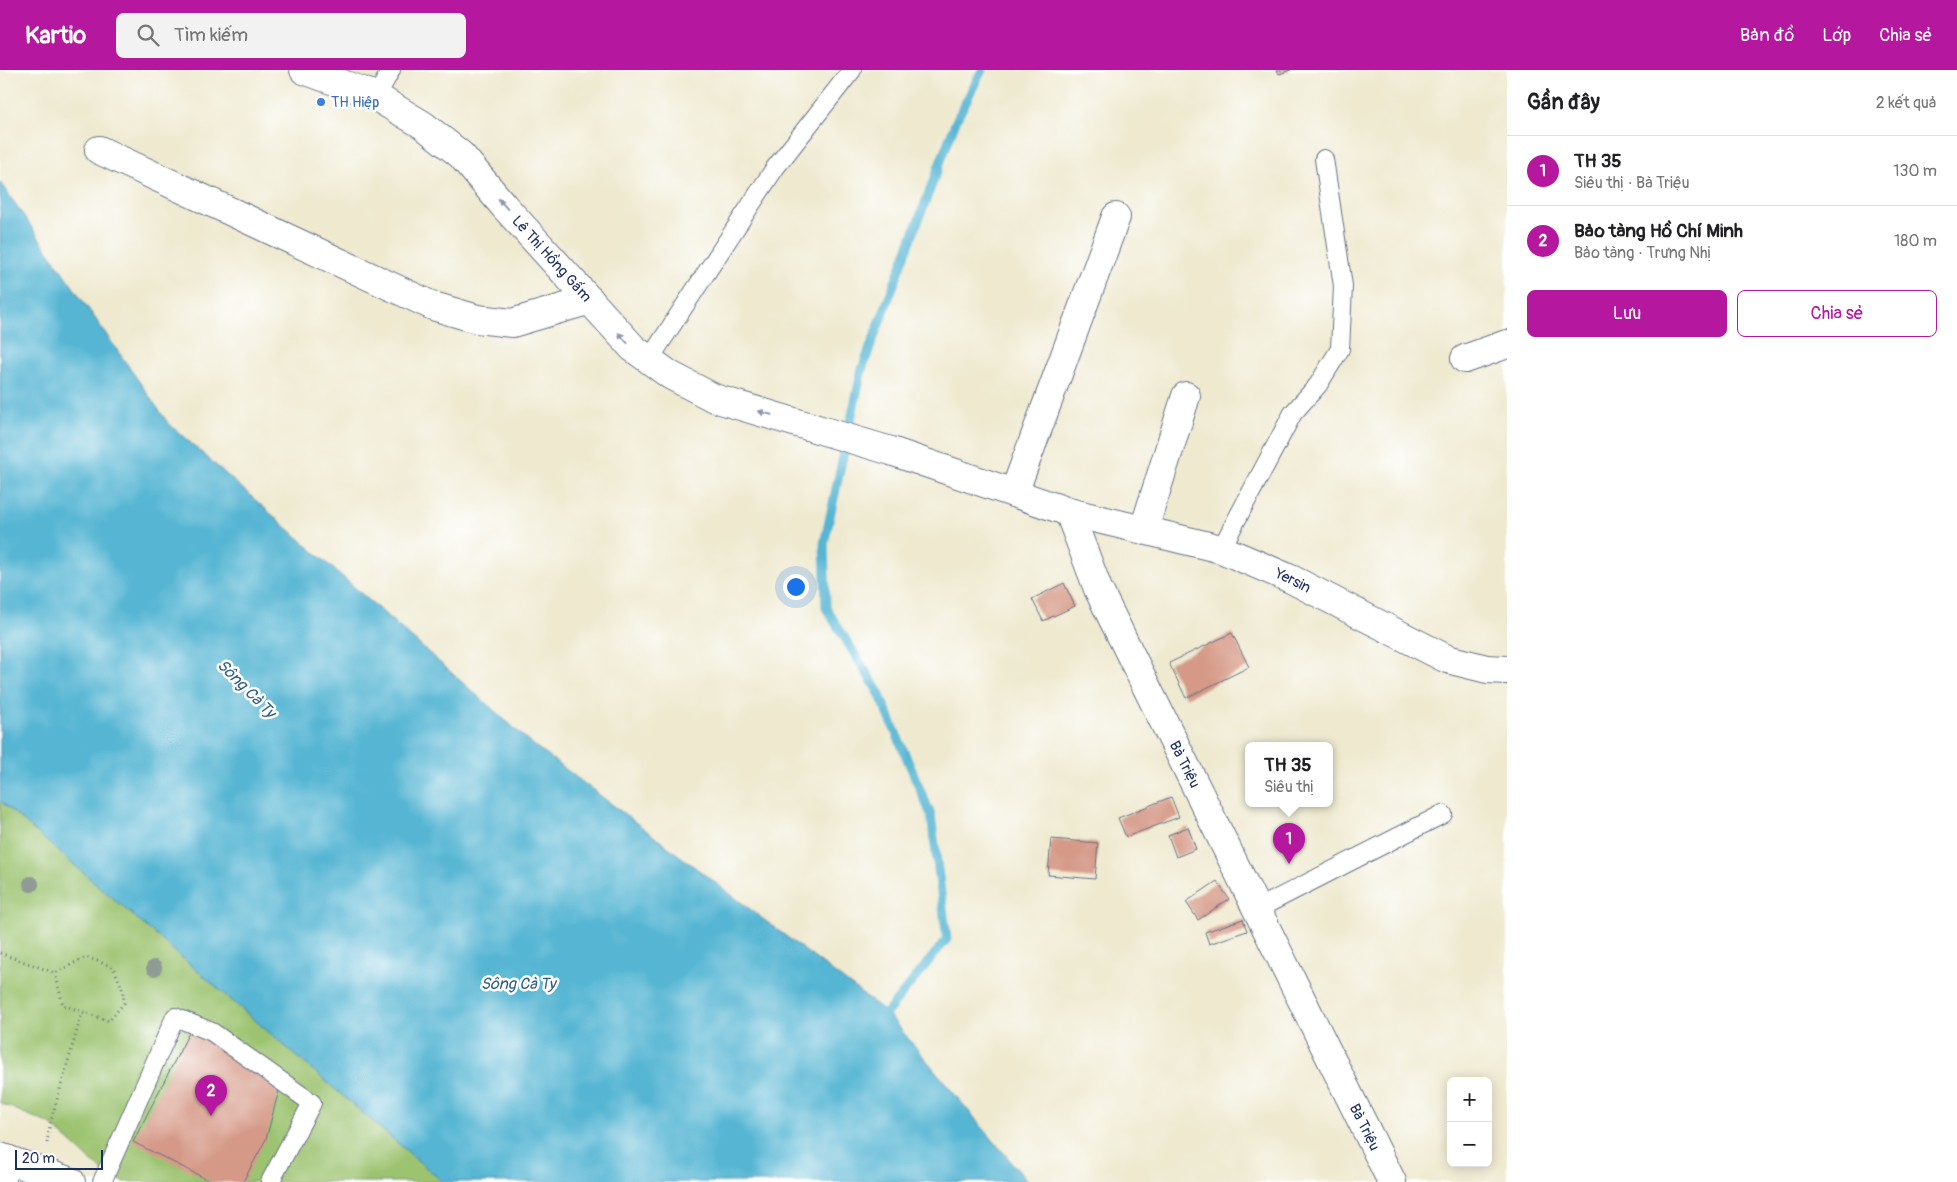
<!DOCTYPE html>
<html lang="vi">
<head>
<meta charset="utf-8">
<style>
	:root { --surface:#fff; --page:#f2f2f2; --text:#202124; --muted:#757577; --line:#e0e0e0; --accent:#b5179e }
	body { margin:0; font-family:Pangolin,sans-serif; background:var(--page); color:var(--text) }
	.controls { position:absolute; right:15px; bottom:15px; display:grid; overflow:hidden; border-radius:8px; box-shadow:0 2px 12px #0003 }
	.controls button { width:45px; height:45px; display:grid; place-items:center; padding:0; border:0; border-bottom:1px solid var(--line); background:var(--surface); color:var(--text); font:25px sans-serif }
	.scale { position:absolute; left:15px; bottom:12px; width:88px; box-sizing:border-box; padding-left:5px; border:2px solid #1b2f5e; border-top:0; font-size:14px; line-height:18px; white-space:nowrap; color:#1b2f5e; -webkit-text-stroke:4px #fff; paint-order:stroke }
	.you { position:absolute; left:795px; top:516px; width:18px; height:18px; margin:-12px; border:4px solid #fff; border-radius:50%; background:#1a73e8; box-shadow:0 0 0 8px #1a73e833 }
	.badge { display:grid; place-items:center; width:32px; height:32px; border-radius:50%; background:var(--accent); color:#fff; font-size:16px; font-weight:700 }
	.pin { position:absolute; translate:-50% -41px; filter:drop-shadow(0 1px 2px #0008) }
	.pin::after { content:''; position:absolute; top:26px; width:18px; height:15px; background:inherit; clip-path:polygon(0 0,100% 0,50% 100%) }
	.popup { position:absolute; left:1245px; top:672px; width:88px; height:65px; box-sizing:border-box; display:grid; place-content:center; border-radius:8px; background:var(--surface); filter:drop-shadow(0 1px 4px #0005); font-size:16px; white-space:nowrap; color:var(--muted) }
	.popup b { font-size:19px; color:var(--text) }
	.popup::after { content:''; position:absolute; left:50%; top:100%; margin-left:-10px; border:10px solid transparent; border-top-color:var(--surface) }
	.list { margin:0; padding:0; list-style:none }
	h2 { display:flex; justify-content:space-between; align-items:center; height:65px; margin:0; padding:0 20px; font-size:21px }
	h2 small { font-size:16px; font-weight:400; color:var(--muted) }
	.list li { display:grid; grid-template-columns:32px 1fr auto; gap:15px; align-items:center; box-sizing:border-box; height:70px; padding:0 20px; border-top:1px solid var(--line) }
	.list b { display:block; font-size:19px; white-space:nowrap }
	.list p { margin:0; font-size:16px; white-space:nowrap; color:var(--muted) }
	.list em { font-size:16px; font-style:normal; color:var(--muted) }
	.actions { display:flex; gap:10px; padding:15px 20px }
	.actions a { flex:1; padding:11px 0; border:1px solid var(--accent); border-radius:8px; text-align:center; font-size:18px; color:var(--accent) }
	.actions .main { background:var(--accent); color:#fff }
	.icon { flex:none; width:28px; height:28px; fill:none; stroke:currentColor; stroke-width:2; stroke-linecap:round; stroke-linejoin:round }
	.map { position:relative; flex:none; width:1507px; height:1112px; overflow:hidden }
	header { display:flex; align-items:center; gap:30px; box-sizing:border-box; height:70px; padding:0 25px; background:var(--accent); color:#fff }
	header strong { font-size:24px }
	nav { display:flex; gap:28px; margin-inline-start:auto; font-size:18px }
	.search { width:350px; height:45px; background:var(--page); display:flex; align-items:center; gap:12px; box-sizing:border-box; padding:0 18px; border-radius:8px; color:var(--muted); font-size:19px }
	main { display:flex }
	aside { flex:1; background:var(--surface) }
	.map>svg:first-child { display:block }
	.green { fill:#9cc36f; stroke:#5c7966 }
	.water { fill:#55b5d3; stroke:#387298 }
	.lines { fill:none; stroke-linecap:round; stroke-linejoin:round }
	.stream { stroke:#55b5d3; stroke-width:9 }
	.building { fill:#d59a87 }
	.service-casing { stroke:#657086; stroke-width:20 }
	.minor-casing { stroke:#657086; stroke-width:30 }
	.tertiary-casing { stroke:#657086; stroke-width:30 }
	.path { stroke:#657086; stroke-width:3; stroke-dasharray:1 4; stroke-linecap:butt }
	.service { stroke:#fff; stroke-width:18 }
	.minor { stroke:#fff; stroke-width:28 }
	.tertiary { stroke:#fff; stroke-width:28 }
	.tree { fill:#8f9b94 }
	.oneway { fill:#8d97ae }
	.shop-dot { fill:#3f7fe0; stroke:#fff; stroke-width:2 }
	.labels { text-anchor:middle; stroke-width:5; stroke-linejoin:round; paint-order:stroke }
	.shop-label { font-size:15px; fill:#366cbe; stroke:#fff; text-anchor:start }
	.street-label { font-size:15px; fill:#1b2f5e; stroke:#fff }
	.water-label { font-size:16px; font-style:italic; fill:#2f5e87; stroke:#fff }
</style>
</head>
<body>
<header>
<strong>Kartio</strong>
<div class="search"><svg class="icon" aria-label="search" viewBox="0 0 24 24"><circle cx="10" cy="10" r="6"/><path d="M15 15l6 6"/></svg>Tìm kiếm</div>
<nav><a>Bản đồ</a><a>Lớp</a><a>Chia sẻ</a></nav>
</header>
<main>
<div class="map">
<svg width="1507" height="1112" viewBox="0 0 1507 1112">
	<rect width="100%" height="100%" fill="#fff"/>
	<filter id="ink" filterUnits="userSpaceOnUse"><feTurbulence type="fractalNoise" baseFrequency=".02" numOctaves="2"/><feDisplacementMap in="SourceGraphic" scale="10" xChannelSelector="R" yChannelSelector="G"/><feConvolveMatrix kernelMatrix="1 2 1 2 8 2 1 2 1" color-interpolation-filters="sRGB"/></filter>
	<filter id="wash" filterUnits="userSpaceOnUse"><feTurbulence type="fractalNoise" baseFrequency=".0096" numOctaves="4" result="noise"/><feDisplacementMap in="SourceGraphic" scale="20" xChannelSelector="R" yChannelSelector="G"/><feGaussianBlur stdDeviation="1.12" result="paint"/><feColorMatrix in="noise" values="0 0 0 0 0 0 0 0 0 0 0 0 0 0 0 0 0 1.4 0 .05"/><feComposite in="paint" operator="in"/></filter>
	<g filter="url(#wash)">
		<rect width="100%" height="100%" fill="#eee9cf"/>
		<path class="green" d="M0,731L443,1112H124L106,1104L50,1054L0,1033Z"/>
		<path class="water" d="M0,112L168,353L531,673L887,943L1028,1112H443L0,731Z"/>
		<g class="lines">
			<path class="stream" d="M880,951L947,869L931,745L879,623L826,538L824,474L862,299L956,51L982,0"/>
		</g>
		<g id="blocks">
			<g class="building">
				<path d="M1277,0H1291L1279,4Z"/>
				<path d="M1064,513L1075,536L1043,551L1032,529Z"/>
				<path d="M1232,563L1249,597L1186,628L1169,593Z"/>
				<path d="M1171,727L1179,747L1126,767L1118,748Z"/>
				<path d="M1188,757L1196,779L1176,787L1168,765Z"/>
				<path d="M1051,769L1098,773L1095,809L1048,805Z"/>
				<path d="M1217,811L1229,829L1198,850L1186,832Z"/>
				<path d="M1243,849L1247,861L1209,874L1205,862Z"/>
				<path d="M192,957L279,1020L266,1069L243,1112H212L133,1072Z"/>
			</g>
		</g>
	</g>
	<g filter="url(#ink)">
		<use href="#blocks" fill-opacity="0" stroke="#657086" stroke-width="1"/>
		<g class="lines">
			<defs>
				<g id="service">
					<path d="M376,27L391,0"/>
					<path d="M649,290L775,98L852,0"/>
					<path d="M1221,479L1293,343L1318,315L1340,279L1343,216L1324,89"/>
					<path d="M1257,839L1443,744"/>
					<path d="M102,1112L175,947L212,962L312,1033L270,1112"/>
				</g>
				<g id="minor">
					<path d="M99,80L433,236L477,249L512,253L590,230"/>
					<path d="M1465,289L1507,274"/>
					<path d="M1014,423L1116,147"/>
					<path id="s1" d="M1069,442L1221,479L1291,509L1447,589L1487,599L1507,600"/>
					<path d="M1144,459L1186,326"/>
					<path d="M0,1087L71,1112"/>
					<path d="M1,1112L7,1089"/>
				</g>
				<g id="tertiary">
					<path id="s2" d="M304,0L373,25L423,55L461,85L504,136L633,278L670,305L714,328L891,381L1069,442L1098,519L1392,1112"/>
				</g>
			</defs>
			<use href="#service" class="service-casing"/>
			<use href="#minor" class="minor-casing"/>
			<use href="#tertiary" class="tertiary-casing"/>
			<g class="path">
				<path d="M0,883L55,903L86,887L113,897L123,920L124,933L109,951L63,935L55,903"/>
				<path d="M47,1073L50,1054L82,943"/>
			</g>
			<use href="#service" class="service"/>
			<use href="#minor" class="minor"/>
			<use href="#tertiary" class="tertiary"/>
		</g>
		<g class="tree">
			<circle cx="31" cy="814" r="8"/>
			<circle cx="154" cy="898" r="8"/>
		</g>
		<defs><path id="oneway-solid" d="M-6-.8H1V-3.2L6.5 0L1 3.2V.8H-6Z" transform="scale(1.25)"/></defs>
		<g class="oneway">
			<use href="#oneway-solid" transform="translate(503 134) rotate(-131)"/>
			<use href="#oneway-solid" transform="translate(623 268) rotate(-132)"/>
			<use href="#oneway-solid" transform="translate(765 343) rotate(-164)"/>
		</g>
	</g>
	<circle class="shop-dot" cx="321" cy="32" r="5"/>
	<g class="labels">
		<g class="shop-label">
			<text x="331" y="37">TH Hiệp</text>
		</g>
		<g class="street-label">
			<text dy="5" stroke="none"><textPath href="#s2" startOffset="318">Lê Thị Hồng Gấm</textPath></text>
			<text dy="5" stroke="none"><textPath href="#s1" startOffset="235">Yersin</textPath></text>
			<text dy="5" stroke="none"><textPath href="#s2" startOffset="1185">Bà Triệu</textPath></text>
			<text dy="5" stroke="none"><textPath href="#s2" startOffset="1590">Bà Triệu</textPath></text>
		</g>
		<g class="water-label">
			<text transform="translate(247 618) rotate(45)" y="6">Sông Cà Ty</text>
			<text x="518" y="919">Sông Cà Ty</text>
		</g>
	</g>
</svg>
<div class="controls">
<button>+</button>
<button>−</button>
</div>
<div class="scale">20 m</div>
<div class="you"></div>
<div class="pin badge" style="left:1289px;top:794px">1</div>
<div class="popup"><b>TH 35</b>Siêu thị</div>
<div class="pin badge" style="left:211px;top:1046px">2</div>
</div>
<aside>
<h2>Gần đây<small>2 kết quả</small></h2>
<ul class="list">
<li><span class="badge">1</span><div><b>TH 35</b><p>Siêu thị · Bà Triệu</p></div><em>130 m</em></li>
<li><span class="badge">2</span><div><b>Bảo tàng Hồ Chí Minh</b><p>Bảo tàng · Trưng Nhị</p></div><em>180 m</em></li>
</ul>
<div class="actions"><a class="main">Lưu</a><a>Chia sẻ</a></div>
</aside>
</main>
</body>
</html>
